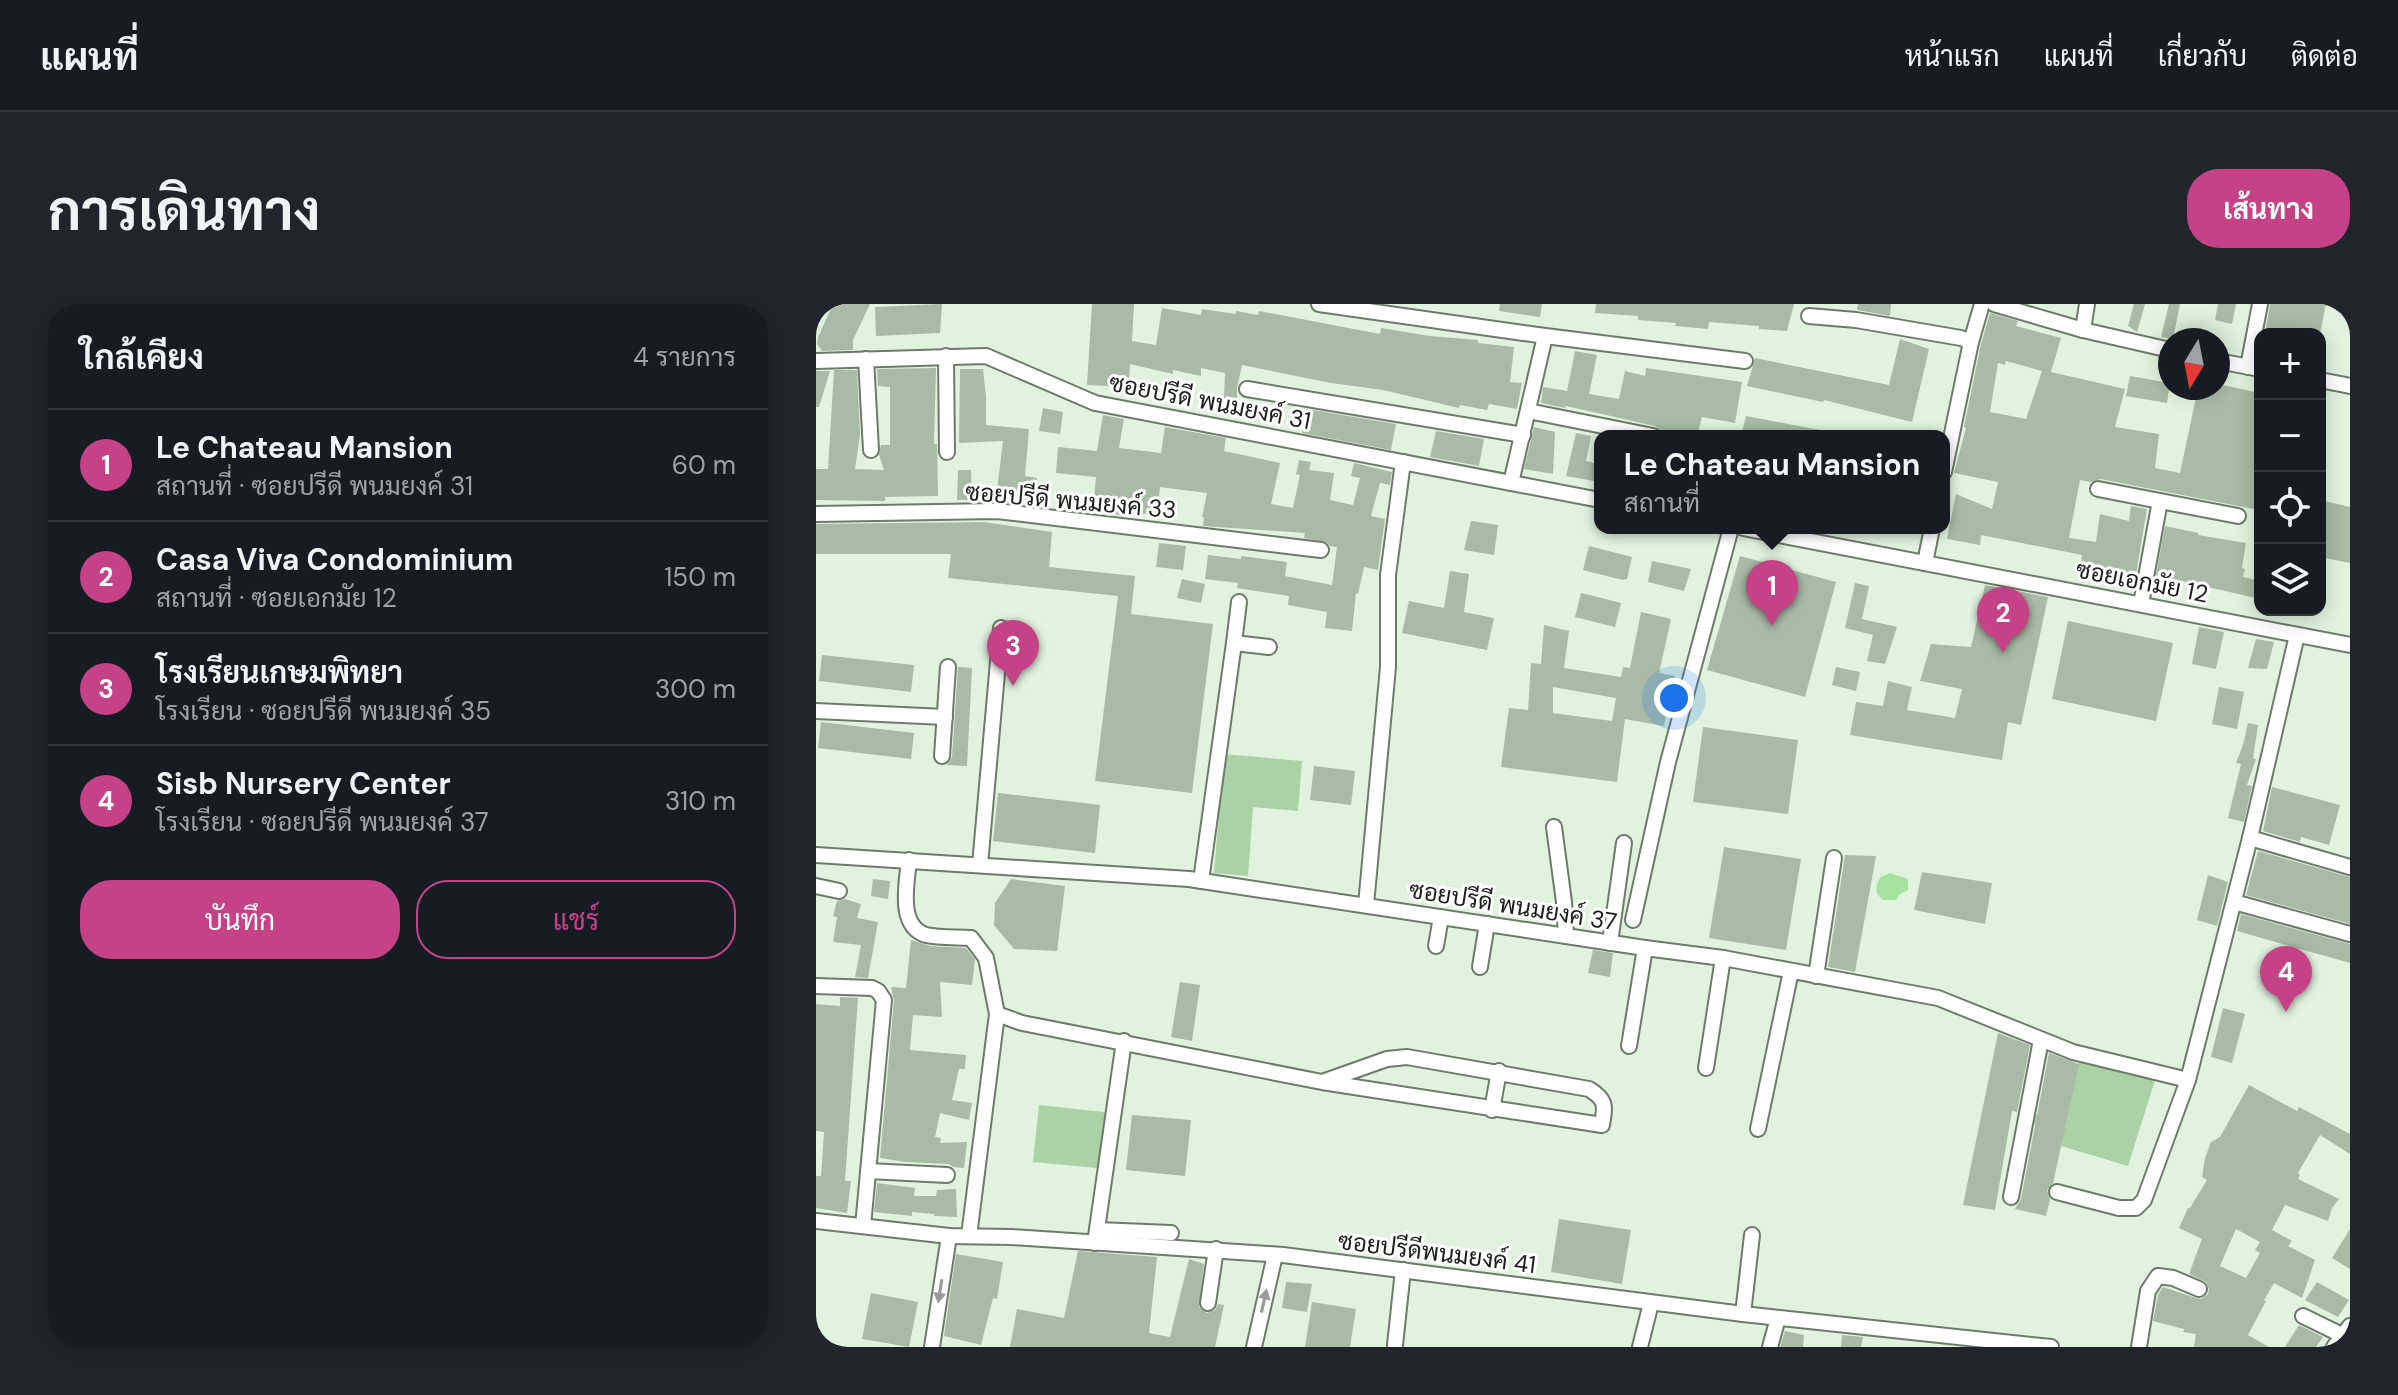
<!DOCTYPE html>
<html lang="th">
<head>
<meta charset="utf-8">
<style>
	:root { --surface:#171b24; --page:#20242c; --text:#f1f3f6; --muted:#9ea1a6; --line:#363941; --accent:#c54287 }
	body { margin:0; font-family:"DM Sans",Sarabun,sans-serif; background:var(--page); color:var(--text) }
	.controls { position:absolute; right:24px; top:24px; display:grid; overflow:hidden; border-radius:16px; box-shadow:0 4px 20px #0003 }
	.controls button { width:72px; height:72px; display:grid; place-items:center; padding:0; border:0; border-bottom:2px solid var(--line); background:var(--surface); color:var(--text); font:40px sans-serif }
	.compass { position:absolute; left:1342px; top:24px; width:72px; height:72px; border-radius:50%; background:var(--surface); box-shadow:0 4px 20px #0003; rotate:190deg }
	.you { position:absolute; left:858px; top:394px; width:28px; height:28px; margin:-20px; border:6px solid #fff; border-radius:50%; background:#1a73e8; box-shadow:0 0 0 12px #1a73e833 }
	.badge { display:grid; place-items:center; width:52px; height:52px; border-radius:50%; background:var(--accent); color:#fff; font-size:26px; font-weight:700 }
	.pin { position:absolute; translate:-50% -66px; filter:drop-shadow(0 2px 4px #0008) }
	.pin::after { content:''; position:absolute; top:42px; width:28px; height:24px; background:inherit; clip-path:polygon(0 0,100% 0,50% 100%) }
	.popup { position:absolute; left:778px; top:126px; width:356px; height:104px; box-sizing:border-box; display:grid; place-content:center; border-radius:16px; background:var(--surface); filter:drop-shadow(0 2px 6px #0005); font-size:26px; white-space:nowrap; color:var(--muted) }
	.popup b { font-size:30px; color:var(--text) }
	.popup::after { content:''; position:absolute; left:50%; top:100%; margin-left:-16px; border:16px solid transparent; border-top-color:var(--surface) }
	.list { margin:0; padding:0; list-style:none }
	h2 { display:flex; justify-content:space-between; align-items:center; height:104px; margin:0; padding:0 32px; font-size:34px }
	h2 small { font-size:26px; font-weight:400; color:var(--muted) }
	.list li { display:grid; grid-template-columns:52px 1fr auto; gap:24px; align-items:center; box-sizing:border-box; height:112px; padding:0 32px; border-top:2px solid var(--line) }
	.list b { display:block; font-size:30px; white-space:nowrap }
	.list p { margin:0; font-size:26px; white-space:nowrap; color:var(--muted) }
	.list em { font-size:26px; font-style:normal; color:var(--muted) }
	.actions { display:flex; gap:16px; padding:24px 32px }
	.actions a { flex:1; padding:18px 0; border:2px solid var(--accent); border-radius:32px; text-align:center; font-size:28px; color:var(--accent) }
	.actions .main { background:var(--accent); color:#fff }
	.icon { flex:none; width:44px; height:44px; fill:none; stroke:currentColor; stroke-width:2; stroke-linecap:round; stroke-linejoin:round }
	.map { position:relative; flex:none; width:1534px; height:1043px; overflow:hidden; border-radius:32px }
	header { display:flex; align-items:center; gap:48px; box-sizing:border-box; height:112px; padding:0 40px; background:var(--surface); border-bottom:2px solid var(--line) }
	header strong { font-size:38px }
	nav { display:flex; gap:44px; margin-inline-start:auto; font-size:28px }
	.intro { display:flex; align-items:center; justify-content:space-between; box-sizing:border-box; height:192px; padding:0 48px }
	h1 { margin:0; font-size:56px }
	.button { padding:20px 36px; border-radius:32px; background:var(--accent); color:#fff; font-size:28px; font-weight:700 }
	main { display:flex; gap:48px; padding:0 48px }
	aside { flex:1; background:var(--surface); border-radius:32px; box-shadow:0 4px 20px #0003 }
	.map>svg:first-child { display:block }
	.green { fill:#abd1a6 }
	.water { fill:#a5e29d }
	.building { fill:#a9baa7; fill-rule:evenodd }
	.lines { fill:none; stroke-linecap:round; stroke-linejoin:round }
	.minor-casing { stroke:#6d7c6a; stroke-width:18 }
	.minor { stroke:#fff; stroke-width:14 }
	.oneway { fill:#989b98 }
	.labels { text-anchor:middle; stroke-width:6; stroke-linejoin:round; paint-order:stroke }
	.street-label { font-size:24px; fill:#1a2019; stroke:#fff }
</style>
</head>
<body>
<header>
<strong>แผนที่</strong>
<nav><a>หน้าแรก</a><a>แผนที่</a><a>เกี่ยวกับ</a><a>ติดต่อ</a></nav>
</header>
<div class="intro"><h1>การเดินทาง</h1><a class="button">เส้นทาง</a></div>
<main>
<aside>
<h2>ใกล้เคียง<small>4 รายการ</small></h2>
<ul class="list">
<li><span class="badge">1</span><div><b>Le Chateau Mansion</b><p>สถานที่ · ซอยปรีดี พนมยงค์ 31</p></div><em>60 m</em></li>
<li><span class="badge">2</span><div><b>Casa Viva Condominium</b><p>สถานที่ · ซอยเอกมัย 12</p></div><em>150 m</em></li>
<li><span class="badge">3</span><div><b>โรงเรียนเกษมพิทยา</b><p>โรงเรียน · ซอยปรีดี พนมยงค์ 35</p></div><em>300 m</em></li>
<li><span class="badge">4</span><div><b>Sisb Nursery Center</b><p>โรงเรียน · ซอยปรีดี พนมยงค์ 37</p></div><em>310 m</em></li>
</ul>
<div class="actions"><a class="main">บันทึก</a><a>แชร์</a></div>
</aside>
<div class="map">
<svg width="1534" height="1043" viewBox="0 0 1534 1043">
	<rect width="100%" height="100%" fill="#e1f3df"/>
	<g class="green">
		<path d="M408,450L486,457L482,507L437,503L432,572L398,569Z"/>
		<path d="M1264,753L1341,770L1312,862L1245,842L1248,826L1218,820L1219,811L1250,817Z"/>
		<path d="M223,801L297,809L291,865L217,858Z"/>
	</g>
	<path class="water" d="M1074,569L1092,575V586L1084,590L1080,596H1067C1058,590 1059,581 1065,573Z"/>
	<g class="building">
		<path d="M17,0H54L37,36V46L6,47L1,40L2,33Z"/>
		<path d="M126,0L124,29L60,32L59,3Z"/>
		<path d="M276,0H318L316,37L340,41L346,4L385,11L386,5L420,10V7L442,11L443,7L564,30L565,24L614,32L662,36V39L698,43L694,78L706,79L701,105L673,100L671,106L644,101L643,104L567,86L515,79L426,61L421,84V95L408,94L409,69L385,64V72L357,66V70L314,60L313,83L271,81Z"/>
		<path d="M684,0H726L724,13L683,7Z"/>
		<path d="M780,0H978L971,27L943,25V22L893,18L892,25L859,22L860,19L822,16V12L779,9Z"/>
		<path d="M1042,0H1075L1074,12L1041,6Z"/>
		<path d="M1318,0H1329L1321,28L1312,22Z"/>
		<path d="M1353,0H1364L1357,35L1345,33Z"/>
		<path d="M1402,0H1420L1416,20L1399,16Z"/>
		<path d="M1454,0H1510L1504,30H1449Z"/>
		<path d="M1174,9L1202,17L1200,22L1245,34L1235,68L1309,85L1299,123L1343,130L1339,164L1364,169L1382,84H1402V80L1444,89L1443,206L1284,175L1275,178L1264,176L1253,234L1280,238L1284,210L1313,217L1315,202L1331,205L1318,282L1263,272L1266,251L1165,231L1164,241L1131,235L1140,190L1176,205L1182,178L1138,169L1150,124L1148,123L1165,40ZM1190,57L1226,67L1210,115L1174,108L1182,59L1189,61Z"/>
		<path d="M1084,35L1113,45L1096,118L1008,96L1007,98L931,82L939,54L1073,81Z"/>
		<path d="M759,47L781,51L773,90L803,95L809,67L829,72L830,64L926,78L919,119L886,113L881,132H864L846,128L839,122L750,102L749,104L725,99L727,83L751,87Z"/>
		<path d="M120,64L118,140H121L122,192L69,193V197L0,196V165H12L18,66H41L44,131L39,165L68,166L63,151L65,141H74V83L62,82L61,65Z"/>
		<path d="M144,65H167L170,93V121L213,125L209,172L221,174L218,192L181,186L187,137L143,139Z"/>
		<path d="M0,67H14L3,103H0Z"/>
		<path d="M1314,72L1354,79L1351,99L1310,92Z"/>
		<path d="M227,104L247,108L244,130L223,127Z"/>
		<path d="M491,105L580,120L575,146L486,129Z"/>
		<path d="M287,111L308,115L303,144L345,149L349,123L410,134L408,147L464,159L455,200L477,204L484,171L480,170L483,156L495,158L493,166L518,169L514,196L537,201L544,174L535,172L538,159L576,168L574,181L564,179L555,212L569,215L562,266L548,263L542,290L540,289L536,327L509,324L511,308L472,301L473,292L421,284L422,279L389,275L392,251L425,255V252L471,258L469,272L516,281L521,243L514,242L510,238L488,234L489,229L387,222L388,213H386L391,189L344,183L341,211L304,207V211L277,207L280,173L240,169L242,143L281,147Z"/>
		<path d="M930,112L1004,126V132H925Z"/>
		<path d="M718,123L739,128L737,170L708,165Z"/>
		<path d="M620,127L668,135L663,162L614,153Z"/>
		<path d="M760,129L775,132L770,157L782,160L778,177L750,172Z"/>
		<path d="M142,166H155L156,196H141Z"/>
		<path d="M1504,196L1534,203V259L1504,253Z"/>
		<path d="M655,217L682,221L678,251L648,246Z"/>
		<path d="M168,218L236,228L233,263L319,272L315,310L397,320L376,489L279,477L302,292L132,274L135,250H0V220Z"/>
		<path d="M1349,222L1382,229V231L1430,239L1426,264L1429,265L1427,273L1444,277V295L1340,271Z"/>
		<path d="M343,239L370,242L367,266L340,263Z"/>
		<path d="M773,242L816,253L811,275L807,276L767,266Z"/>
		<path d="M924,252L1020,278L989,393L891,366Z"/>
		<path d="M836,257L875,265L868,287L832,278Z"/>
		<path d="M634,267L653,270L648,308L678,314L671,346L586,329L593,297L628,304Z"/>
		<path d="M366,275L389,280L385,299L361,294Z"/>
		<path d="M1039,279L1053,282L1046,315L1081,323L1069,360L1051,357L1057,331L1029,324Z"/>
		<path d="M1169,281L1232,293L1205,421L1192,418L1186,456L1034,431L1040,398L1067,402L1072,377L1096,383L1091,406L1139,414L1146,385L1104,377L1115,340L1155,343Z"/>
		<path d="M765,289L805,299L799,323L759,313Z"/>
		<path d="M825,308L855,315L843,369L859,372L848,422L809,415L801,478L685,463L693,404L712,406L715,359L725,360L728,321L753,327L748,364L805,373L807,363L814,364ZM737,383L800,394L796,417L737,409Z"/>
		<path d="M1252,317L1357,339L1340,417L1236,395Z"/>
		<path d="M1383,323L1408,328L1400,365L1376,360Z"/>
		<path d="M1440,335L1458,338L1451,365L1432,364Z"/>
		<path d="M6,351L98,361L95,388L3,377Z"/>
		<path d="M142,363L156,364L151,462L131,461L136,453Z"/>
		<path d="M1020,363L1044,368L1040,387L1016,381Z"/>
		<path d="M1403,383L1428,388L1421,425L1396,420Z"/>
		<path d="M5,418L98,429L95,455L2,444Z"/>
		<path d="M1432,419L1442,421L1437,454L1440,455L1431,481L1436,482L1428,518L1412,514L1425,460L1420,459L1427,441Z"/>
		<path d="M887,423L982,436L972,510L877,498Z"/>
		<path d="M498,462L539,467L535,501L494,496Z"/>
		<path d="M1456,483L1524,501L1513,541L1485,533L1484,538L1447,527Z"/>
		<path d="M182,489L284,501L279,549L177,537Z"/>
		<path d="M908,543L985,555L970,646L893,634Z"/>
		<path d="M1442,547L1534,573V620L1430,591Z"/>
		<path d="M1029,551L1060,552L1039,668L1012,663Z"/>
		<path d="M1106,568L1176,579L1169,620L1098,606Z"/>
		<path d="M1392,571L1412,578L1401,622L1381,616Z"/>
		<path d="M57,575L74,577L72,595L55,592Z"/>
		<path d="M195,575L249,582L241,647L198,645L178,621L179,599Z"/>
		<path d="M29,595L45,600L41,614L62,618L52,674L39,673L45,641L17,638L21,613L17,612L21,597Z"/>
		<path d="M1425,610L1534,640V659L1421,627Z"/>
		<path d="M95,636L114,642L150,644L159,655L156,681L124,678L126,713L97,711L94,746L150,751L149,765H143L136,796L156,799L153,816L124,809L119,833L125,834L124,839L151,838L148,864L137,863L133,860L90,858L64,854L78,697L75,683L90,684Z"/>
		<path d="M777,646L797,649L794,673L772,669Z"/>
		<path d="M364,678L384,681L376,737L355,733Z"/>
		<path d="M24,693L42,694L29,877H35L31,909L0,904V872H5L8,828L0,827V700L24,702Z"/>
		<path d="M1407,704L1429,710L1416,759L1395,753Z"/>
		<path d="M1182,729L1214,741L1201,808L1196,807L1179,906L1147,901Z"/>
		<path d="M1233,749L1263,760L1237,879L1231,886L1234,895L1230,912L1199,905L1205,895Z"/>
		<path d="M1433,781L1481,807L1483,803L1534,830V850L1504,831L1482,869L1484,871L1482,875L1523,895L1516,904L1512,917L1469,901L1456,926L1476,937L1472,942L1499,956L1486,994L1458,979L1448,996L1450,997L1432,1031L1453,1043H1378L1380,1030L1367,1028L1368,1025L1337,1017L1342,991L1347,983L1380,994L1385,995L1392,990L1393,985L1390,978L1373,970L1386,935L1363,924L1372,904H1374L1391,876L1386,873L1389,854L1395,838L1404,833ZM1420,925L1444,938L1439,946L1444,949L1430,974L1404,962Z"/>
		<path d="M316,811L375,816L369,872L310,866Z"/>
		<path d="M61,879L99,884L98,892H120L121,886L140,885L141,913L118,912V910L96,908V912L58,908Z"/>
		<path d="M743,915L815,926L806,980L735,968Z"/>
		<path d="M1534,925V965L1516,954Z"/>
		<path d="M262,947L341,953L333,1029L354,1033L373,955L388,960L383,1003L391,1009L399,1006L402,1000L408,1001L399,1043H194L201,1005L248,1014Z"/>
		<path d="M140,950L187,958L181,995L177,994L165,1041L128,1032Z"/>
		<path d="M470,978L496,980L491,1008L466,1004Z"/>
		<path d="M1501,978L1533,996L1522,1013L1489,996Z"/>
		<path d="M55,989L102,998L93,1043L46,1035Z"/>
		<path d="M496,998L540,1005L534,1043H489Z"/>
		<path d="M1483,1021L1507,1033L1500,1043H1469Z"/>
		<path d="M969,1027L988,1031L987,1043H964Z"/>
		<path d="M1026,1031L1047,1033L1045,1043H1025Z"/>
	</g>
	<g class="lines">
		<defs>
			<g id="minor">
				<path d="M503,0L729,32L929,57"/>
				<path d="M1178,0L1267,26L1354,46"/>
				<path d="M993,12L1040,16L1145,34L1155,38"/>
				<path d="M1267,26L1271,0"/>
				<path d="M130,52L131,148"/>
				<path d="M50,55L55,146"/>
				<path d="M0,57L170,52L279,99L784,196"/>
				<path d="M1402,57L1444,65"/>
				<path d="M1432,63L1444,0"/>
				<path d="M1504,76L1534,82"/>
				<path d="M431,85L707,131"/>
				<path d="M712,107L837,132"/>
				<path d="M1128,168L1155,38L1166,0"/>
				<path d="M695,179L729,32"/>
				<path d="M1282,185L1422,212"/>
				<path d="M0,210L181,207L505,246"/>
				<path d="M927,224L1534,341"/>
				<path d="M1109,259L1116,224"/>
				<path d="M423,298L418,339L453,343"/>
				<path d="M1325,300L1344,197"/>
				<path d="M0,407L129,413"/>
				<path d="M126,452L132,363"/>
				<path d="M738,523L748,598L750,632"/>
				<path d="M1434,534L1534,563"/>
				<path d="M0,551L373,575L829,644L907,654L1122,694L1257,748L1372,776"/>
				<path d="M93,556C91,579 81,622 110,631C124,634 141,633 155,634L170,654L181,710L206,719L506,778L786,821C789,802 791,796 773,785L591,753L571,755L506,778"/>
				<path d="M164,561L185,324"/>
				<path d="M385,577L418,339"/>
				<path d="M0,582L23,587"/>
				<path d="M1418,598L1534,630"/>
				<path d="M550,601L572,363V271L587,158"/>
				<path d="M817,616L852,458L915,224"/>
				<path d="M794,639L808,539"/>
				<path d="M620,642L625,613"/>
				<path d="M664,663L671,620"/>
				<path d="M1000,672L1018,554"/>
				<path d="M0,682L56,684L62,687L68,696L47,922"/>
				<path d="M813,742L829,644"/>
				<path d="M890,764L907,654"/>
				<path d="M676,806L683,767"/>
				<path d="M942,825L975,667"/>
				<path d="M52,867L131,871"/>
				<path d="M1241,888L1303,904H1320L1328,896L1372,776L1434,534L1481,331"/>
				<path d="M1195,893L1225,736"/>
				<path d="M0,917L133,932L195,933L467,951L927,1010L1235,1043"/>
				<path d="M281,926L355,929"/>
				<path d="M153,932L181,710"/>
				<path d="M279,939L308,737"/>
				<path d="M392,999L400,945"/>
				<path d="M927,1010L936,931"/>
				<path d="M1487,1012L1534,1035"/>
				<path d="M579,1041L587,966"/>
				<path d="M116,1043L133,932"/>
				<path d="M438,1043L459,951"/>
				<path d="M824,1043L835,999"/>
				<path d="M954,1043L962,1014"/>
				<path d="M1323,1043L1332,987L1342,972L1357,974L1383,985"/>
				<path d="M1518,1043L1534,1022"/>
			</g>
		</defs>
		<use href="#minor" class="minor-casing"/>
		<use href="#minor" class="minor"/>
	</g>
	<defs><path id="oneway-solid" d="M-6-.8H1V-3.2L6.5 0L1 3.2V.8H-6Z" transform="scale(2)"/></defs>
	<g class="oneway">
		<use href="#oneway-solid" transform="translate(124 987) rotate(99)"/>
		<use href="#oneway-solid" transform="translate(448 997) rotate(-77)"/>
	</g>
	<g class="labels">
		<g class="street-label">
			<text transform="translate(394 98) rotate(11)" y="8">ซอยปรีดี พนมยงค์ 31</text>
			<text transform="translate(255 197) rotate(5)" y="8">ซอยปรีดี พนมยงค์ 33</text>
			<text transform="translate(1326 278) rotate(11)" y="8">ซอยเอกมัย 12</text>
			<text transform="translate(697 602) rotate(9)" y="8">ซอยปรีดี พนมยงค์ 37</text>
			<text transform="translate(621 949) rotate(7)" y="8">ซอยปรีดีพนมยงค์ 41</text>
		</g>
	</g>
</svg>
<div class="controls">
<button>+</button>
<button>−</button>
<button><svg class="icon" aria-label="locate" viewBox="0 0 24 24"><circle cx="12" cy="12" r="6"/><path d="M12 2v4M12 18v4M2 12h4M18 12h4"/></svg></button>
<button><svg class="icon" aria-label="layers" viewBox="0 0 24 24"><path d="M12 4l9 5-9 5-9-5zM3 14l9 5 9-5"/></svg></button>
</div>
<svg class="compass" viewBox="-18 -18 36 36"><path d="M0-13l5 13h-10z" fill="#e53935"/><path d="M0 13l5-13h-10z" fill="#9ea1a6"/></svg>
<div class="you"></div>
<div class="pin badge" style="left:956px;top:322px">1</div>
<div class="popup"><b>Le Chateau Mansion</b>สถานที่</div>
<div class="pin badge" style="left:1187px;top:349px">2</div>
<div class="pin badge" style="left:197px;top:382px">3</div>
<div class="pin badge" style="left:1470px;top:708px">4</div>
</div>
</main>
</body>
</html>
